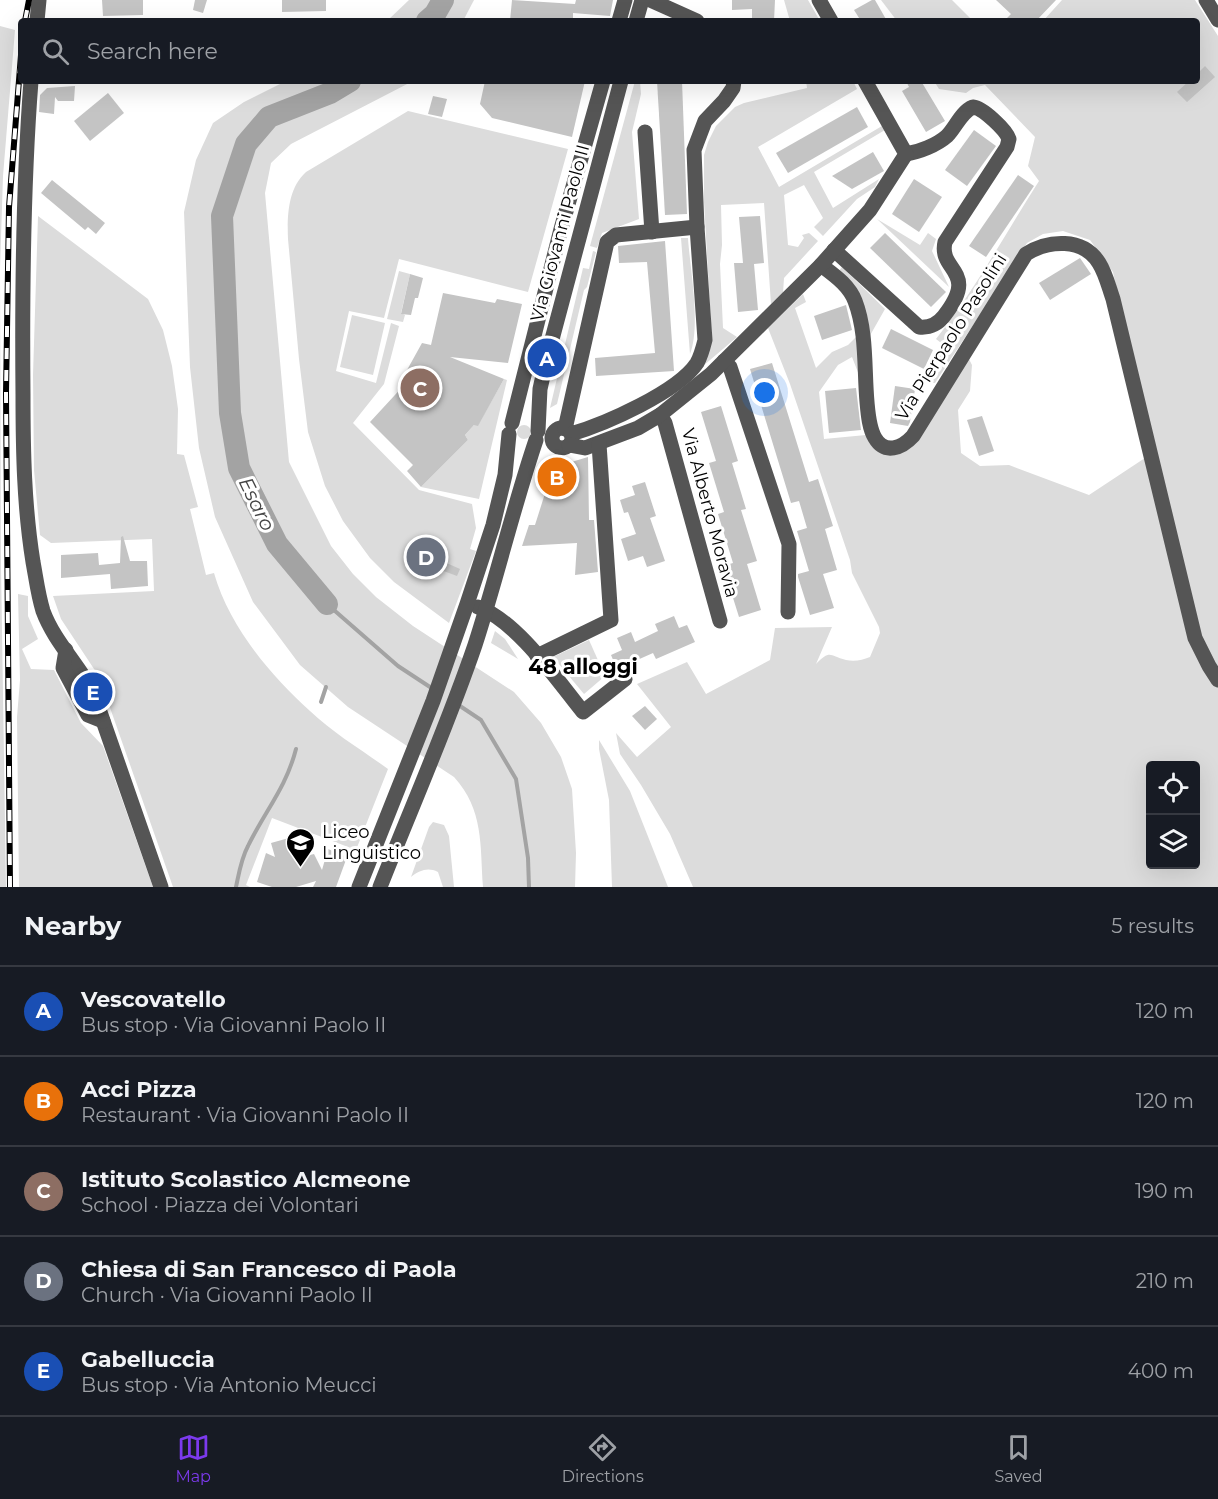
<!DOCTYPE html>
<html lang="en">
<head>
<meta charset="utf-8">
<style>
	:root { --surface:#171b24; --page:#20242c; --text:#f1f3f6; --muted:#9ea1a6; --line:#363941; --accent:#7c3aed }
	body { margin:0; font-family:Montserrat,sans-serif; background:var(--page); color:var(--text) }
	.controls { position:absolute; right:18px; bottom:18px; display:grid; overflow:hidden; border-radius:6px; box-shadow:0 6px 24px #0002 }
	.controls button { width:54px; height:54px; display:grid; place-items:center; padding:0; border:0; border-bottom:2px solid var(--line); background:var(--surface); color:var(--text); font:30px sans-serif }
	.you { position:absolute; left:765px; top:393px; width:21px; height:21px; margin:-15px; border:4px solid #fff; border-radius:50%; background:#1a73e8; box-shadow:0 0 0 9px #1a73e833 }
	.badge { display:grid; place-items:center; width:39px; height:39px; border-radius:50%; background:var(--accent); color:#fff; font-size:20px; font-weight:700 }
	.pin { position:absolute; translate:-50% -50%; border:3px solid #fff; box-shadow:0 2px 6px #0006 }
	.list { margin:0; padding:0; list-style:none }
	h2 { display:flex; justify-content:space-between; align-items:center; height:78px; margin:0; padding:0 24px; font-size:26px }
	h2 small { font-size:20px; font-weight:400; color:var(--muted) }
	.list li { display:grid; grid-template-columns:39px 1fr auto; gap:18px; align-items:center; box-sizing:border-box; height:90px; padding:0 24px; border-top:2px solid var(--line) }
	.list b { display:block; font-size:22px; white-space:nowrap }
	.list p { margin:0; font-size:20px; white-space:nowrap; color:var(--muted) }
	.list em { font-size:20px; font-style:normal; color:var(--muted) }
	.icon { flex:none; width:33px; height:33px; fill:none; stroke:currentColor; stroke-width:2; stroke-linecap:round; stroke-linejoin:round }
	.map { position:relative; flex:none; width:1218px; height:887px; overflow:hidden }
	.search { position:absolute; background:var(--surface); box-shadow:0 6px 24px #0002; left:18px; right:18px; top:18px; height:66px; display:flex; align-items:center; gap:15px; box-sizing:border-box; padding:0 21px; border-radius:6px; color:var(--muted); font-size:22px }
	.sheet { height:528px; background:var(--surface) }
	nav { display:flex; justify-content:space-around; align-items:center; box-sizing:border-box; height:84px; border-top:2px solid var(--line); background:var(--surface); font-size:16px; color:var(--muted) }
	nav a { display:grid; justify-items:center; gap:3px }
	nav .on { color:var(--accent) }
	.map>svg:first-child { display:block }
	.green { fill:#dcdcdc; fill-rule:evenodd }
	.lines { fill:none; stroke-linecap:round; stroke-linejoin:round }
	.stream { stroke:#a3a3a3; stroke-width:4 }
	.river { stroke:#a3a3a3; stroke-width:22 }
	.building { fill:#c4c4c4 }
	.minor { stroke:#555; stroke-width:15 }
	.rail-casing { stroke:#000; stroke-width:6 }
	.rail { stroke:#fff; stroke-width:4; stroke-dasharray:11; stroke-linecap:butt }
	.labels { text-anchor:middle; stroke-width:6; stroke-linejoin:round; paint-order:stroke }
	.street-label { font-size:18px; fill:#000; stroke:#fff }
	.poi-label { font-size:18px; fill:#000; stroke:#fff; text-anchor:start }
	.water-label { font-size:20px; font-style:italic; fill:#444; stroke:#fff }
	.quarter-label { font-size:21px; font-weight:bold; fill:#000; stroke:#fff }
</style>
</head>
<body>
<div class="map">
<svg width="1218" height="887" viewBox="0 0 1218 887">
	<rect width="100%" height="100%" fill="#fff"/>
	<g class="green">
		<path d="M409,0H474L463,21H387Z"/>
		<path d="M784,0H808L820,21H790Z"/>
		<path d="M881,0H952L973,21H897Z"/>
		<path d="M1062,0H1195L1218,36V887H693L670,834L641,785L620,754L616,733L637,757L671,727L637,684L687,662L706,694L770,660L775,628L832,627L816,664C831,649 829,656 846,660C855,662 862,660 870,657L880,633L879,627L852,573L850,560L790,384L768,328L803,294L806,302L795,308L816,368L832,352L848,345L858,335L861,380L852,357L838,365L819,392L824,439L866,435L892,455L969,359L972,365L970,391L958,410L961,453L980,466L1009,465L1089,495L1151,454L1113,272L1090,240L1063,231L1043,234L1027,243L935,383L923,381L945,346L936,339C975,290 1005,234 1039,181L1028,166L1035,137L985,85L973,88L966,93L939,89L934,81H1197V21H1043ZM1150,766H1196V864H1150Z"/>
		<path d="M0,26L15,30L3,176L0,269L1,566L6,887H0Z"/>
		<path d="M286,81H413L291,144L271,163L265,193L289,462L331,546L353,574L376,597L413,626L514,692L541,723L561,757L572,789L576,853L575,887H483C480,845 484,810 454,777L348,707L300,665L253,602L215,517L199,448L190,367L184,212L196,160L213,123L244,102Z"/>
		<path d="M635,81H640L641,94L632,132L639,219L602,233L597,248L590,246Z"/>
		<path d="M806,81H853L857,89L758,147L779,187L882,126L885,130L814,172L833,208L879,179L875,187L857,199L823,236L814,227L823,218L804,185L784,195L788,245L798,247L804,238L802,235L809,233L818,241L784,278L783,293L771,304L764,203L721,205L722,245L720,264L723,328L737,337L703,366L712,340L704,202V155L708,142L716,126L735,107L744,103L807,88Z"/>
		<path d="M408,111L568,149L528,292L399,259L384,318L349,311L336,371L376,383L391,323L399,326L384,384L353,423L419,490L472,504L476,528L470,549L476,551L449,623L394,582L370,558L343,521L325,486L308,432L299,359L288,239C287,216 288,188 306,172Z"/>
		<path d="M38,216L148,299L163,330L172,366L178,409L177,454L184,455L198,507L190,509L206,575L214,573C229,626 270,675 310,711C333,733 362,750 388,769L356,850L272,818L246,885L250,887H173L108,702L96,672L61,619L53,596L154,591L152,539L51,543L40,535L34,470L33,375Z"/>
		<path d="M877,219L920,245L928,233L936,239L932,251L949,287Z"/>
		<path d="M681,238H688C690,269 701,326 690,354Z"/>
		<path d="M593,251L596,252L587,287L584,290L557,404L550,408L583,268L589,269Z"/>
		<path d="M842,267L885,309L868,339L857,290L839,271Z"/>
		<path d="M399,271L410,274L401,313L405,315L403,322L387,319Z"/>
		<path d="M352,315L385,323L373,375L340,367Z"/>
		<path d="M504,379L507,380L479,499L421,487L468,440L465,435L474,425H478Z"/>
		<circle cx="524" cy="432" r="7"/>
		<path d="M18,594L28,596V616L38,639L22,649L31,669L54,670L81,723L103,746L153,887H19L17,717L20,680Z"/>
		<path d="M495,631L505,639L518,659L491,643Z"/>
		<path d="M589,640L605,676L584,694L553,657Z"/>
		<path d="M599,740L630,791L668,887H612L609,800L599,749Z"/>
		<path d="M433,822L444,825L449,836L454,887H443L438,872C428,867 420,870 411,877L429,827Z"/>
	</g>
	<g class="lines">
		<g class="stream">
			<path d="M327,604L398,666L433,689"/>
			<path d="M321,702L326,687"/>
			<path d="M457,704L481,720L516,779L528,858L529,887"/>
			<path d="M236,887C239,873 241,859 248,846C265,811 286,788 296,749"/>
		</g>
		<g class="river">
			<path d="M427,21L435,14L443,0"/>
			<path d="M327,604L277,544L239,468L230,413L222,216L246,144L269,117L330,93L350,81"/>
		</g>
	</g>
	<g class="building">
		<path d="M102,0H143V15L103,16Z"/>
		<path d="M195,0H207L203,13L193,10Z"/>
		<path d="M282,0H326V11L282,12Z"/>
		<path d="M512,0L575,4L576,0H613L610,16L573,13V21H510Z"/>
		<path d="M732,0H775L774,21H752V9L732,10Z"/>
		<path d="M872,0H875L887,21H861L854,10Z"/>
		<path d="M996,0H1056L1036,21H1004L1011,14Z"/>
		<path d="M1205,66L1215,77L1187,102L1177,92L1189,81H1197V74Z"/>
		<path d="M485,81H585L572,137L492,118L480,104Z"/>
		<path d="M657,81H682L687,214L665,215Z"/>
		<path d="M906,81H921L945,121L926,132L902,91L909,87Z"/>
		<path d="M75,86L74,101H58L55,97L54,114L39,112L40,95L47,88Z"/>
		<path d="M108,93L124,113L90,141L74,121Z"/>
		<path d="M433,96L447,99L442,117L428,114Z"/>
		<path d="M857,107L868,127L788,173L776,153Z"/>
		<path d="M974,130L996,146L967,186L945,170Z"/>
		<path d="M873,152L884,171L852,189L832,176Z"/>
		<path d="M1018,175L1034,186L986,257L969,246Z"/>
		<path d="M914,179L942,197L919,232L892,214Z"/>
		<path d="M52,180L105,223L96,234L88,227L85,230L41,193Z"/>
		<path d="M760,216L764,263L754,264L758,310L738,312L734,263H743L739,217Z"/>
		<path d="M885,233L946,292L931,307L870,248Z"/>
		<path d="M665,241L674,371L596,376L595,358L655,353L647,262L619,263L618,246Z"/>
		<path d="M1080,258L1091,274L1050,300L1039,283Z"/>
		<path d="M410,274L423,278L418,298H415L411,315L401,314Z"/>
		<path d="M443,293L495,303L497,299L522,304L508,363L450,357L504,379L478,426L474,425L465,435L468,440L421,487L407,471L413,465L370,422L406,383L402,379L422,343L431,345Z"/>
		<path d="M846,305L852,330L822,340L814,316Z"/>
		<path d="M891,329L933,350L924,369L882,348Z"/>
		<path d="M772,363L809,482L818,479L833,526L825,529L837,570L823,574L834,608L810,615L798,577V574L809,571L797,531L807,528L799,501L791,503L750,369Z"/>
		<path d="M895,386L915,389L910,422L908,426L890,423Z"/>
		<path d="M856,388L861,430L829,433L825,391Z"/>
		<path d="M721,406L738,461L732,463L746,509L741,510L757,561L747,564L761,610L739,617L723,566L733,563L718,514L724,512L709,463L716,461L701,412Z"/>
		<path d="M982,416L994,451L979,456L967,420Z"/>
		<path d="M588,457L589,520H594L598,572L575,575L577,543L522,546L529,525H535L554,465L558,466Z"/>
		<path d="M645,482L656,516L650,518L665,561L647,567L643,556L628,561L621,539L636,534L628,512L624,513L620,500L635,495L632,486Z"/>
		<path d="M123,536L130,561H147L148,586L111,589L110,574L61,578V555L98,553L99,565L120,563L121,537Z"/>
		<path d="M420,546L431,550L430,555L443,559L442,561L460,569L457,576L414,560Z"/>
		<path d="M674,616L679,628L687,625L695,642L656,659L653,653L617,669L611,655L622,650L617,638L631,632L635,642L658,631L655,624Z"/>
		<path d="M645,706L657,719L645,730L632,716Z"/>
		<path d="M296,836L302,857L314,854L322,870L328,849L347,857L336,887H313L316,881L296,887H272L257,882L266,853L275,857L271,843Z"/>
	</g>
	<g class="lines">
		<g class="minor">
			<path d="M650,0L697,21"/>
			<path d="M819,0L831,21"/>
			<path d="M1206,0L1218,20"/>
			<path d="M37,21L39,0"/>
			<path d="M619,21L625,0"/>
			<path d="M636,21L642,0"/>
			<path d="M31,81C23,185 22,290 23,394C23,450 24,506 33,562C36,578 38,595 43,611C54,641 78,664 93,692L161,887"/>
			<path d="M645,132L652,232"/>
			<path d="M834,250L919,327C929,328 937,325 944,316C980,270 938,272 945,242L1007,147L1009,139C1006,130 983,108 973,107C961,112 956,127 947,136C937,145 919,152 906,154"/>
			<path d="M821,265C834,275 849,285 855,301C867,332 864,369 867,402C868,413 869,428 875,438C885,455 902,448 913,436L1026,254C1048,240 1083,237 1099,263C1106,274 1109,288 1113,299L1195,638L1209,666L1218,680"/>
			<path d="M724,361L730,367L789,544L788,612"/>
			<path d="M660,415L665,423L720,621"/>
			<path d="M512,423L561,229L603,81"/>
			<circle cx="562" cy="438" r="10"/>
			<path d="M565,429L607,242L616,235L697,227"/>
			<path d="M538,431L540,389L547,358L621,81"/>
			<path d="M571,434C605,424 678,392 697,363C701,356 703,348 705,340L697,227L694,150L705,121L724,101L733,88L734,81"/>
			<path d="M569,445L585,448L638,428L660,415L711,374L821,265L870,210L906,154L865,81"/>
			<path d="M478,607C517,621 557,680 583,712L625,679"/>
			<path d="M66,650L63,668L88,715L103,721"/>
			<path d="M537,656L611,620L599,444"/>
			<path d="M359,887L433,701L467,604L493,525L505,475L509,434"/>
			<path d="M380,887C412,806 447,727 475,645C497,577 513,508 536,440"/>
		</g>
		<defs>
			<g id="rail">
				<path d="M25,21L29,0"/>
				<path d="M10,887L6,393L9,207L21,55"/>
			</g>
		</defs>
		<use href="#rail" class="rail-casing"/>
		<use href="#rail" class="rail"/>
	</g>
	<defs>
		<symbol id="university-pin" viewBox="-11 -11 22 30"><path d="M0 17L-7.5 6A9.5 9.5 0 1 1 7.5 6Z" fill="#000" stroke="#fff"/><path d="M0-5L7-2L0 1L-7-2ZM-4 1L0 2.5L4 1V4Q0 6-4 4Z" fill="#fff"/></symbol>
	</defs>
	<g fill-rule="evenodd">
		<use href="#university-pin" x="284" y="826" width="33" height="45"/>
	</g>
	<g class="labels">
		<g class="street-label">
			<text transform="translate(560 233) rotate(-75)" y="6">Via Giovanni Paolo II</text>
			<text transform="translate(951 337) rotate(-58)" y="6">Via Pierpaolo Pasolini</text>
			<text transform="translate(710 513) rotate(75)" y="6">Via Alberto Moravia</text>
		</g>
		<g class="poi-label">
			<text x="322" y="838">Liceo<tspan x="322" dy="21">Linguistico</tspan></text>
		</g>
		<g class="water-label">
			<text transform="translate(257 504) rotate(64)" y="7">Esaro</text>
		</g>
		<g class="quarter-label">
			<text x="583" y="674">48 alloggi</text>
		</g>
	</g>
</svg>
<div class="controls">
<button><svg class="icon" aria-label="locate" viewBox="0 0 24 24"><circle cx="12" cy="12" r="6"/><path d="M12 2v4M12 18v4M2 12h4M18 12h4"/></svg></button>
<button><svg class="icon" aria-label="layers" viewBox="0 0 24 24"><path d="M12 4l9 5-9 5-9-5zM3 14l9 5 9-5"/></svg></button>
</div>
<div class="you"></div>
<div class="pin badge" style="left:547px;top:358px;background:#1a4fb4">A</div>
<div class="pin badge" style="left:557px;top:477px;background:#e8710a">B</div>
<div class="pin badge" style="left:420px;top:388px;background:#8d6e63">C</div>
<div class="pin badge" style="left:426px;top:557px;background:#6b7280">D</div>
<div class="pin badge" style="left:93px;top:692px;background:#1a4fb4">E</div>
<div class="search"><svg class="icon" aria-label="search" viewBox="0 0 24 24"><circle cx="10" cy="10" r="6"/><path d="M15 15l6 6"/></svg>Search here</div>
</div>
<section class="sheet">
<h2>Nearby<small>5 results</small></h2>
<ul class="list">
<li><span class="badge" style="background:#1a4fb4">A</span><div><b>Vescovatello</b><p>Bus stop · Via Giovanni Paolo II</p></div><em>120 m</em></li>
<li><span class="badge" style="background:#e8710a">B</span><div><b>Acci Pizza</b><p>Restaurant · Via Giovanni Paolo II</p></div><em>120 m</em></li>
<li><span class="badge" style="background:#8d6e63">C</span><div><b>Istituto Scolastico Alcmeone</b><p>School · Piazza dei Volontari</p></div><em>190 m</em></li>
<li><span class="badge" style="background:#6b7280">D</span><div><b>Chiesa di San Francesco di Paola</b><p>Church · Via Giovanni Paolo II</p></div><em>210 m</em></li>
<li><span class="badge" style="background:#1a4fb4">E</span><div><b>Gabelluccia</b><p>Bus stop · Via Antonio Meucci</p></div><em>400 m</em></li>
</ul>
</section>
<nav>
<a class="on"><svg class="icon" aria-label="map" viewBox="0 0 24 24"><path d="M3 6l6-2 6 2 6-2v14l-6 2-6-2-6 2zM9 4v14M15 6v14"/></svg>Map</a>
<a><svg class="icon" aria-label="directions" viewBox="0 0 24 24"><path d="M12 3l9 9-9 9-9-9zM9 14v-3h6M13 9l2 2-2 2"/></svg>Directions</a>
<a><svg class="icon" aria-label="saved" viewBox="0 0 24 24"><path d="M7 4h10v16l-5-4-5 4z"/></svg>Saved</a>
</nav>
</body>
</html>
